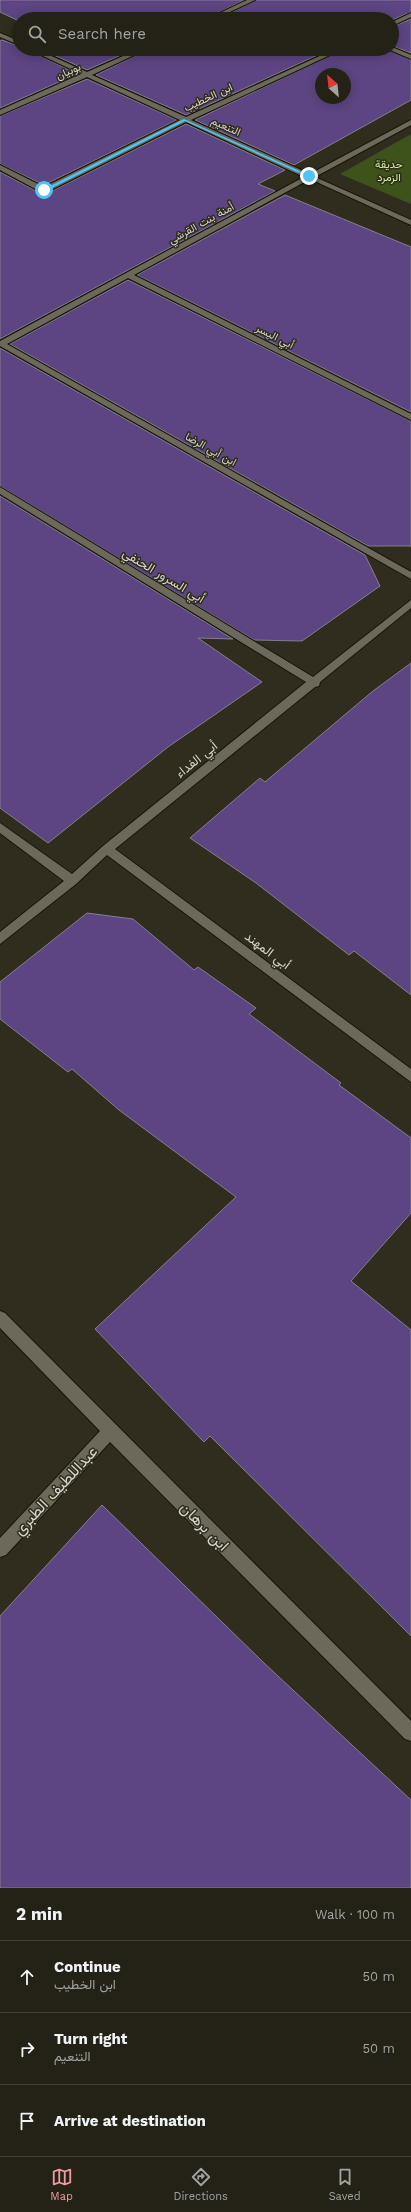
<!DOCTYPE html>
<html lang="en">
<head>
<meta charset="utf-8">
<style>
	:root { --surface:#242217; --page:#2c2a20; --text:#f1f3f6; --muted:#a3a4a1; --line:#413f36; --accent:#f49aa0 }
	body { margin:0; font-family:"Work Sans",Vazirmatn,sans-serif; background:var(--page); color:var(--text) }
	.compass { position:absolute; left:315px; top:68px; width:36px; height:36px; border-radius:50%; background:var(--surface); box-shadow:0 2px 10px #0003; rotate:333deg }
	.stop { position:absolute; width:12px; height:12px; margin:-9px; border:3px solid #4fc3f7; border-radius:50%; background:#fff }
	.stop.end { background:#4fc3f7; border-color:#fff; box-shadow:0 1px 4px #0008 }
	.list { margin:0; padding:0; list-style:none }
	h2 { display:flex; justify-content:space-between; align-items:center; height:52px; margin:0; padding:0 16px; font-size:17px }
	h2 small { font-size:13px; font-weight:400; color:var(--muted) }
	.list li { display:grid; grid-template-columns:26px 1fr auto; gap:12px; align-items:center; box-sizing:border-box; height:72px; padding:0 16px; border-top:1px solid var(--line) }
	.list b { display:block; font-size:15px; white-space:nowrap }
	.list p { margin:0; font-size:13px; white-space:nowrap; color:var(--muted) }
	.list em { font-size:13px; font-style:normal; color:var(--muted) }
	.icon { flex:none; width:22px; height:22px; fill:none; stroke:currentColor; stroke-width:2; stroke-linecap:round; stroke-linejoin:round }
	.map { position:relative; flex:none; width:411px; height:1888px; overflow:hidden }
	.search { position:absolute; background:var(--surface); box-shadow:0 2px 10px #0003; left:12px; right:12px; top:12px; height:44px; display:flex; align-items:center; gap:10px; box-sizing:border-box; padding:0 14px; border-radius:22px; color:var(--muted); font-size:15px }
	.sheet { height:268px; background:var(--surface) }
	nav { display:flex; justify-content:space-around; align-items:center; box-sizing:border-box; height:56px; border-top:1px solid var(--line); background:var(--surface); font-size:11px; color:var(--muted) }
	nav a { display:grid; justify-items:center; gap:2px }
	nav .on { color:var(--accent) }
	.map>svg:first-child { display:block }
	.green { fill:#3e521b }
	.building { fill:#5c4582; stroke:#837f8e; fill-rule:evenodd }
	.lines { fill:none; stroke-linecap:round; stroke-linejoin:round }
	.street-casing { stroke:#181509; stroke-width:2 }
	.street { fill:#6d695a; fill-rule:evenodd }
	.route { fill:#4fc3f7 }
	.labels { text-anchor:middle; stroke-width:3; stroke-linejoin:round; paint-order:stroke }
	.far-street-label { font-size:11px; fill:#d6d4cc; stroke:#302d1f }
	.far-park-label { font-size:11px; fill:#caf18f; stroke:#302d1f }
	.street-label { font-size:13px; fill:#d6d4cc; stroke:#302d1f }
	.near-street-label { font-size:16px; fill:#d6d4cc; stroke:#302d1f }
</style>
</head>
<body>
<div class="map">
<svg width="411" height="1888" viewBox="0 0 411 1888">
	<rect width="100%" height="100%" fill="#302d1f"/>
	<path class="green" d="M411,134V204L340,174Z"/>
	<g class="building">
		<path d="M0,0H244L206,19H19V21L0,12Z"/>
		<path d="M256,0H411V12L392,20L218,19Z"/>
		<path d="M411,19V53L392,46V27Z"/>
		<path d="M2,40L19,46V49H27L77,74L0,108V41Z"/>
		<path d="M40,49H135L87,70Z"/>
		<path d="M148,49H331L186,115L96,75Z"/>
		<path d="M344,49H388L411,60V100L294,165L195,120ZM321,74H345V98H321Z"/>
		<path d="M87,79L177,120L44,185L0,164V116Z"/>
		<path d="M186,124L285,170L258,184L275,191L0,339V172L40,193H48Z"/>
		<path d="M285,195L411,247V412L137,275Z"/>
		<path d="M128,280L411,421V546H368L10,344Z"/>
		<path d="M0,348L365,555L380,586L302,641L254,640L0,486Z"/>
		<path d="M0,496L233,639L198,638L262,682L168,747L48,843L0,808Z"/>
		<path d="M411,663V995L354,951L349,955L256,883L190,838L260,778L265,782L373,691Z"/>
		<path d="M87,913L133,919L194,970L198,967L256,1008L249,1014L341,1083L339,1085L411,1138V1213L351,1281L411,1330V1636L210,1436L204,1442L95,1329L236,1197L119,1110L72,1069L68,1072L0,1019V982Z"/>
		<path d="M102,1505L264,1663L411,1800V1888H0V1616Z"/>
	</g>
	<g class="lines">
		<defs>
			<g id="street">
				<path d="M247,0H255L215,19H207Z"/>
				<path d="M411,13V17L392,26V22Z"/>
				<path d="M0,33L19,41V45L0,37Z"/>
				<path d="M392,47L411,55V59L390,50L389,49H392Z"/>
				<path d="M28,49H36L87,72L139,49H147L92,75L186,117L335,49H343L191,120L310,174L411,120V125L315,177L411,220V225L310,179L134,275L411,414V420L128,278L7,344L411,572V579L0,346V341L304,177L186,122L47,192H41L0,170V165L44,187L180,120L87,77L0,115V110L81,74Z"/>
				<path d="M0,487L313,677L411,600V608L320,682L319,686L315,687L115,849L411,1069V1082L107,855L76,884L0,944V932L64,881L0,833V823L72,874L103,846L306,682L0,494Z"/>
				<path d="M0,1311L5,1313L411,1721V1741L405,1739L110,1442L6,1555L0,1557V1538L100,1431L0,1328Z"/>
			</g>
		</defs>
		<use href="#street" class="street-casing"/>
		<use href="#street" class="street"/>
	</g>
	<path class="route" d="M184,119L311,176L308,177L185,121L46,191L42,190Z"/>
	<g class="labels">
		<g class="far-street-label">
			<text transform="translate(68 71) rotate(-24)" y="4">بوبيان</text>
			<text transform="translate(208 97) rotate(-25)" y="4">ابن الخطيب</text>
			<text transform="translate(226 126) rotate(24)" y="4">التنعيم</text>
			<text transform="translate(201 223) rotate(-29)" y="4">أمنة بنت القرشي</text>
			<text transform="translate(275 336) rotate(27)" y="4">أبي اليسر</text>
			<text transform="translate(211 449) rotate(29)" y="4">ابن أبي الرضا</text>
		</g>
		<g class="far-park-label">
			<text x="389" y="168">حديقة<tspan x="389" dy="13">الزمرد</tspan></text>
		</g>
		<g class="street-label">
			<text transform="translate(164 575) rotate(31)" y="5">أبي السرور الحنفي</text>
			<text transform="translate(196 759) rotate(-39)" y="5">أبي الفداء</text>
			<text transform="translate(268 950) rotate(37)" y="5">أبي المهند</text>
		</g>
		<g class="near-street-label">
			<text transform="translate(55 1490) rotate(-47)" y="6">عبداللطيف الطبري</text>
			<text transform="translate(205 1526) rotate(45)" y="6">ابن برهان</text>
		</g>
	</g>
</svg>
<svg class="compass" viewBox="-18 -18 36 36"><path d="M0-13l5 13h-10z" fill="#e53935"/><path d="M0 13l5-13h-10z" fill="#a3a4a1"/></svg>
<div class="stop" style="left:44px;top:190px"></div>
<div class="stop end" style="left:309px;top:176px"></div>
<div class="search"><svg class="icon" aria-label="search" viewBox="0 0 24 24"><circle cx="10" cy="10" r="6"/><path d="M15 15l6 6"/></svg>Search here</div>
</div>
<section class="sheet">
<h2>2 min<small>Walk · 100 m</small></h2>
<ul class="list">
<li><svg class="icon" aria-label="ahead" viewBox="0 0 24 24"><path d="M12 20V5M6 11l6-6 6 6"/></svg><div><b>Continue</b><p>ابن الخطيب</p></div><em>50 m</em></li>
<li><svg class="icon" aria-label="right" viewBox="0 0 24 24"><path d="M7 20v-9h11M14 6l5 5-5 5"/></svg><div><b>Turn right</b><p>التنعيم</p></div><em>50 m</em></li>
<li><svg class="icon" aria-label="arrive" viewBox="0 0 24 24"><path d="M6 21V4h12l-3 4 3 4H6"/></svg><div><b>Arrive at destination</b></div></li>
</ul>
</section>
<nav>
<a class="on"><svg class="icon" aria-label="map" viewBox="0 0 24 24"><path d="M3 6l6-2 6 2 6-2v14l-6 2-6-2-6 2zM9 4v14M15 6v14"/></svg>Map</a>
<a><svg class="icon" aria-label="directions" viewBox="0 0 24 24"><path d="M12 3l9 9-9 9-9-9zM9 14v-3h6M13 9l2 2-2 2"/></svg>Directions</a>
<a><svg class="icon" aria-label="saved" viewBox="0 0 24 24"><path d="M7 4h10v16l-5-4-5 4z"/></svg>Saved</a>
</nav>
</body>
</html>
